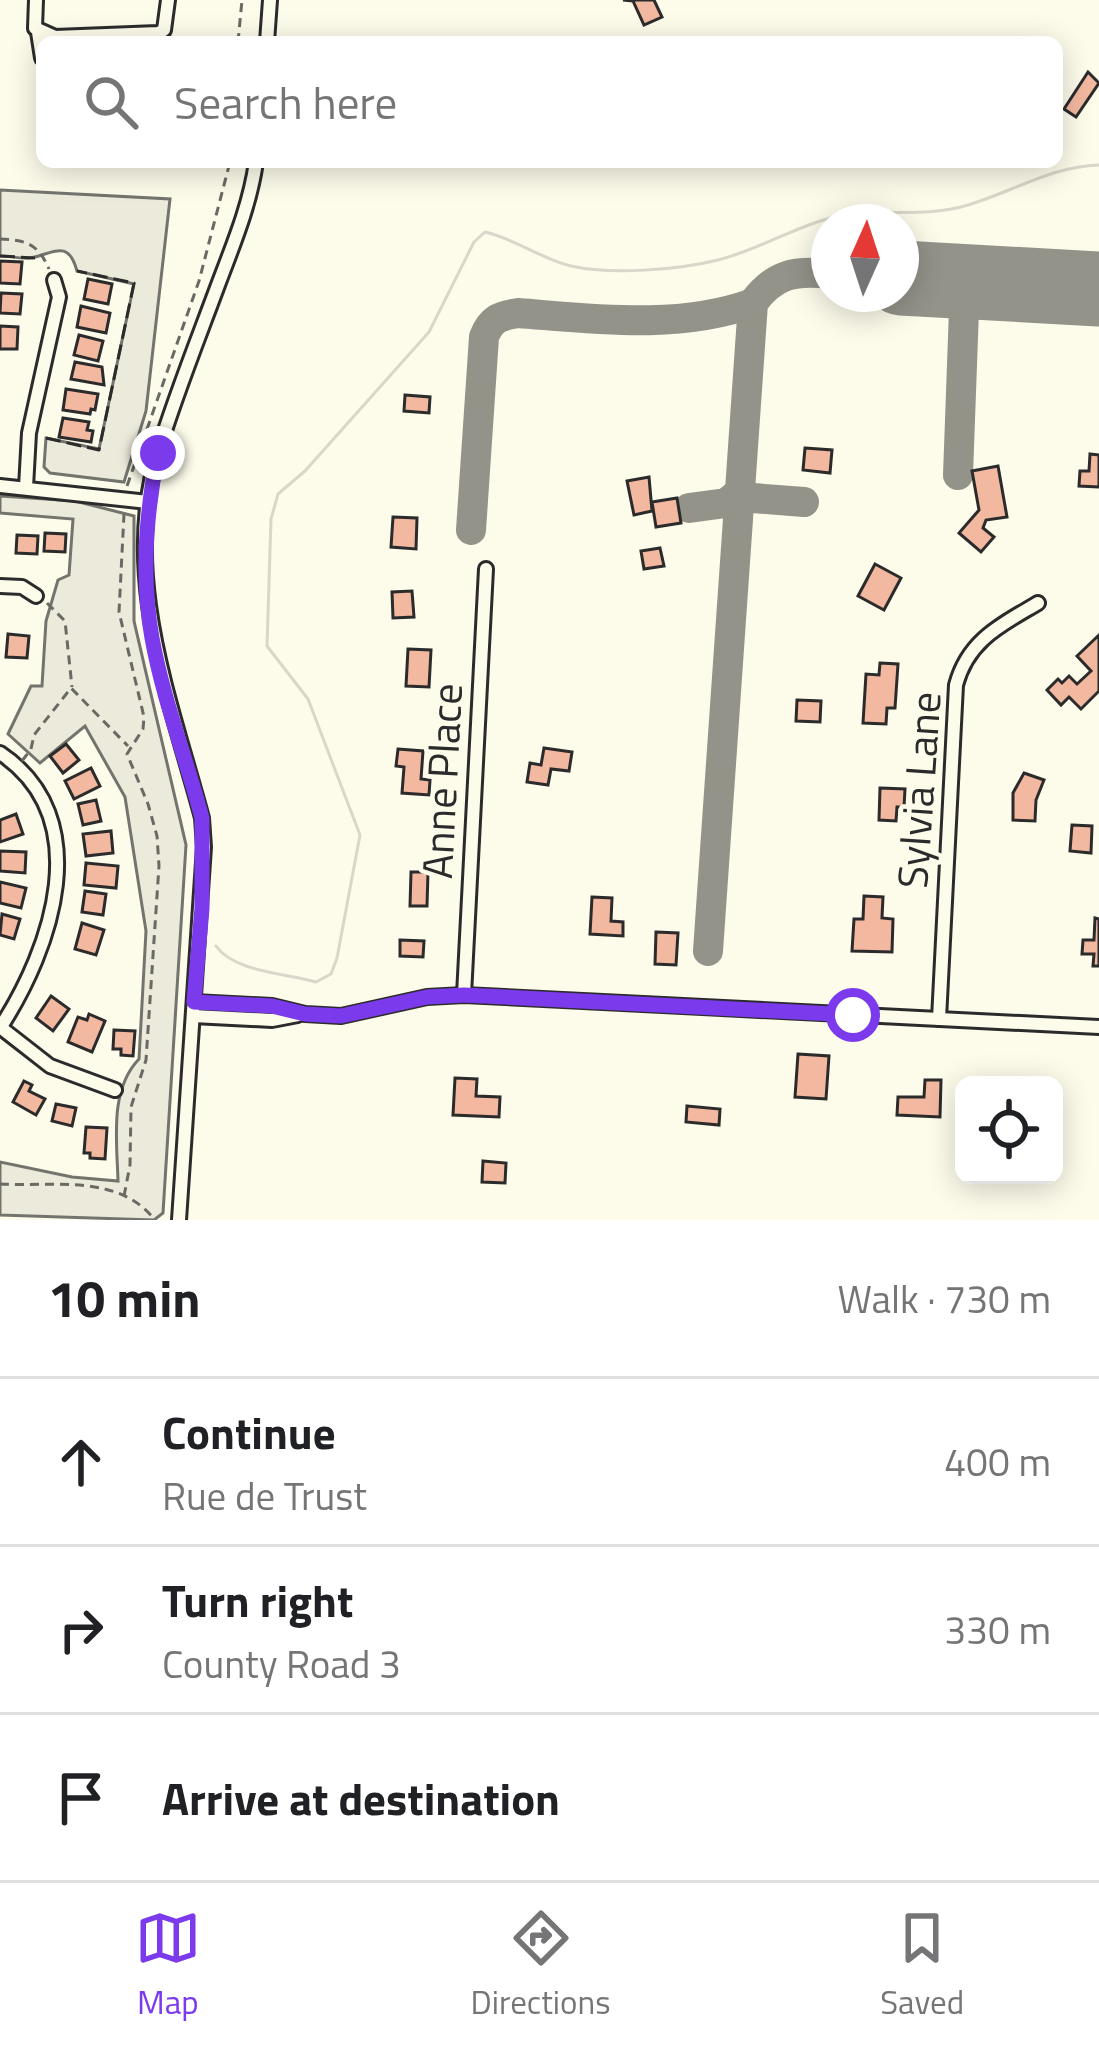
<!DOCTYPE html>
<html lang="en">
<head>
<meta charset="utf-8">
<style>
	:root { --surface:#fff; --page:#f2f2f2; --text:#202124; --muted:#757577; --line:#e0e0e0; --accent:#7c3aed }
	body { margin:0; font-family:"Titillium Web",sans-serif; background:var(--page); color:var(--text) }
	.controls { position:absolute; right:36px; bottom:36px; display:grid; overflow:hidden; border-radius:18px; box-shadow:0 6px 30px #0003 }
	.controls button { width:108px; height:108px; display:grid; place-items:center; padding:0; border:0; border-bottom:3px solid var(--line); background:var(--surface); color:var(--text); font:60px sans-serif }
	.compass { position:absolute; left:811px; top:204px; width:108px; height:108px; border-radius:50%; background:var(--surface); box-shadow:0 6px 30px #0003; rotate:3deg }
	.stop { position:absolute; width:36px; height:36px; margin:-27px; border:9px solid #7c3aed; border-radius:50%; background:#fff }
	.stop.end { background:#7c3aed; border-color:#fff; box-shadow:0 3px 12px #0008 }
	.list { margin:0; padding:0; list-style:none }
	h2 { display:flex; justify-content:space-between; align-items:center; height:156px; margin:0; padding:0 48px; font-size:51px }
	h2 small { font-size:39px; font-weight:400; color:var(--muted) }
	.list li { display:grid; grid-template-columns:78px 1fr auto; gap:36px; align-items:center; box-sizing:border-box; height:168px; padding:0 48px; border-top:3px solid var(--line) }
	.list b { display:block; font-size:45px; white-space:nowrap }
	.list p { margin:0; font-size:39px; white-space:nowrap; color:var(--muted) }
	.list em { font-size:39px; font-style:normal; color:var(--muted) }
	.icon { flex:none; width:66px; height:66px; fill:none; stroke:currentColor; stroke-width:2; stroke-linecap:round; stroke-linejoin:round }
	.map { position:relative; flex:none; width:1099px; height:1220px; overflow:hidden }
	.search { position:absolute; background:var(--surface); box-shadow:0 6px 30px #0003; left:36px; right:36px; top:36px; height:132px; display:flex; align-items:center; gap:30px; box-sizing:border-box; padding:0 42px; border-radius:18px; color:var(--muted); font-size:45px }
	.sheet { height:660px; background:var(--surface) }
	nav { display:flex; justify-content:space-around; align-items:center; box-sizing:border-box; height:168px; border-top:3px solid var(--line); background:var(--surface); font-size:33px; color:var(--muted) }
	nav a { display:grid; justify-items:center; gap:6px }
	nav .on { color:var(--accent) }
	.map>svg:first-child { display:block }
	.green { fill:#ecebdb; stroke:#74746e; stroke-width:3 }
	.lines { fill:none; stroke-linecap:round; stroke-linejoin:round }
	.stream { stroke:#d8d7c9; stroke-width:3 }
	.taxiway { stroke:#94938a; stroke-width:30 }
	.runway { stroke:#94938a; stroke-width:75 }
	.building { fill:#f2b8a0; stroke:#2b2b2b; stroke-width:3 }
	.minor-casing { stroke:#2b2b2b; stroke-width:18 }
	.path { stroke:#6a6964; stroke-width:3; stroke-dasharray:9 6; stroke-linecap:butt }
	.minor { stroke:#fdfbea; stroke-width:12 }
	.fence { stroke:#2b2b2b; stroke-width:3; stroke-dasharray:15 6; stroke-linecap:butt }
	.route { stroke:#7c3aed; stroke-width:15 }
	.labels { text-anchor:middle; stroke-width:9; stroke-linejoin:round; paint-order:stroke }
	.street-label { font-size:42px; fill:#2b2b2b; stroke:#fdfbea }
</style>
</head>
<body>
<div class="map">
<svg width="1099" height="1220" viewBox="0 0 1099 1220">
	<rect width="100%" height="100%" fill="#fdfbea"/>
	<g class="green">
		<path d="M0,190L170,199L146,411L124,482L50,473L44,467L46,438L99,449L134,284L77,271C68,237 51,255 30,258C21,259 10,256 0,256Z"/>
		<path d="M0,496L75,501L134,516V621L186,845L163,1213L154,1220L0,1215V1162L72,1177L118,1181C117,1141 109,1090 139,1059L146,931L125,797L85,726L40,763L8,734L31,686H42L46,621L58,580L69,575L73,519L0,513Z"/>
	</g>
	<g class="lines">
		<path class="stream" d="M216,946C234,972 285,973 316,982L331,974L337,958L360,835L308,699L267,646L271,519L278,494L305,471L429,332L474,242L485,232C516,239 541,259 571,266C611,275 678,270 718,260C759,250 797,225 839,216C881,208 926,218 968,205C1012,192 1052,166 1099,165"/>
		<g class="taxiway">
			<path d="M958,475L965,282"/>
			<path d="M740,497L804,502"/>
			<path d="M689,508L726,503L740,492"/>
			<path d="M471,530L484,337C491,319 499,316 518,313C596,319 678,330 753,303"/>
			<path d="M708,951L753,303C774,274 795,270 829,274"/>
		</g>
		<path class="runway" d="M901,278L1099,289"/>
	</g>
	<g class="building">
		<path d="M623,0H654L662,17L644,25L633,1Z"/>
		<path d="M1088,72L1099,83L1076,117L1064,109Z"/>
		<path d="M0,261L22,262L20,284L0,283Z"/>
		<path d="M88,279L112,284L108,304L84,299Z"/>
		<path d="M1,293L22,294L20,314L0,313Z"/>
		<path d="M81,306L110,313L106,333L77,327Z"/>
		<path d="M0,326L18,327L17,349H0Z"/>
		<path d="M79,335L103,341L98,361L74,355Z"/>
		<path d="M75,362L102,367L104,385L71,379Z"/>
		<path d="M66,389L98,394L95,410L91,409L90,414L63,410Z"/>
		<path d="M405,395L430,397L429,413L404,411Z"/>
		<path d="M63,418L89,422L87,430L93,431L91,442L59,437Z"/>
		<path d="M805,448L832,450L830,473L803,470Z"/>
		<path d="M1090,454L1099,455V487L1079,486L1080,471H1089Z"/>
		<path d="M998,466L1007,517L986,520L983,528L994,537L981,552L959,533L979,510L972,471Z"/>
		<path d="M649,477L652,511L634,515L627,481Z"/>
		<path d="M677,498L681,523L656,527L652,502Z"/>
		<path d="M393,517L417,518L416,549L391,547Z"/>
		<path d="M45,533L66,534L65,552L44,551Z"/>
		<path d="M17,535L38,536L37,554L16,553Z"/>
		<path d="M660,548L664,566L644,569L641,551Z"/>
		<path d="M875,564L901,578L884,610L858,596Z"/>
		<path d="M412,591L414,617L393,618L392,592Z"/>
		<path d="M8,634L29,636L27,658L6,657Z"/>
		<path d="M1099,635V691L1081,709L1069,697L1061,705L1047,690L1058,679L1062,683L1069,676L1077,684L1091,671L1077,656Z"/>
		<path d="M408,649L431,650L429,687L406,686Z"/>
		<path d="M880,663L898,664L895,708H887L886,724L863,723L866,674L879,675Z"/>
		<path d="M797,700L821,701L820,722L796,721Z"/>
		<path d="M66,744L79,760L63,773L50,756Z"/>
		<path d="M544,748L572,752L569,771L551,769L548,785L527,782L530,763L541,765Z"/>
		<path d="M398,749L423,751L421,779L430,780L429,795L402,793L404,767L396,766Z"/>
		<path d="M91,768L100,786L74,799L65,781Z"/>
		<path d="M1024,773L1044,780L1036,800L1035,821L1013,820V793Z"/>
		<path d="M880,788L905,789L904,807H897L896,821L879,820Z"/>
		<path d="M96,800L101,821L83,825L78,804Z"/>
		<path d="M16,814L23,834L0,842V820Z"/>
		<path d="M1072,825L1092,826L1091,853L1070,851Z"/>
		<path d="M111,831L113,853L86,856L83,834Z"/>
		<path d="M0,851L26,852L25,873L0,871Z"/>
		<path d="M86,863L118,866L116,888L84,885Z"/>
		<path d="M411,872H428L427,906H410Z"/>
		<path d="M0,882L26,888L21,908L0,903Z"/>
		<path d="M85,891L106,894L103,915L82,912Z"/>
		<path d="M864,896L883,897L882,918L893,919L892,952L852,951L854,919H863Z"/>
		<path d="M592,897L612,898L611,921L623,922V936L590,934Z"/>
		<path d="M2,914L20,919L14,939L0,935Z"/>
		<path d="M1095,918L1099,919V966H1093L1094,954H1082L1083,940H1094Z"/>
		<path d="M82,923L104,930L96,955L75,949Z"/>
		<path d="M656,932L678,933L676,965L655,964Z"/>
		<path d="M400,940L424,941L423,957L400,956Z"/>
		<path d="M51,996L69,1009L53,1031L36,1018Z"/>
		<path d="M89,1014L105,1021L92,1052L68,1042L78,1017L87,1020Z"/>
		<path d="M114,1030L135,1031L133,1056L121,1055V1049H113Z"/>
		<path d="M798,1054L829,1056L826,1099L795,1097Z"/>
		<path d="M455,1078L477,1079L476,1096L500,1097L499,1117L453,1115Z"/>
		<path d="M925,1080H941L940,1117L897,1115L898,1097H924Z"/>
		<path d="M24,1081L32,1085L29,1091L45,1099L36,1115L13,1102Z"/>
		<path d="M56,1104L76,1108L72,1126L52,1121Z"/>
		<path d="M687,1106L720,1109L719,1125L686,1122Z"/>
		<path d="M86,1127L107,1128L105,1159L90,1158V1153H84Z"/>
		<path d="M483,1161L506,1163L505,1183L482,1182Z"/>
	</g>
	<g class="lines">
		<defs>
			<g id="minor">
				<path d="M36,0L35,28L55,37L158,33L164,30L168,0"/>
				<path d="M38,32L42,58"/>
				<path d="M267,42L270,0"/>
				<path d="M0,486L148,502"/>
				<path d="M26,487L29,433L59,297L54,280"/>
				<path d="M0,586L22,587L36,596"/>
				<path d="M0,753C97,818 52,948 0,1028"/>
				<path d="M464,995L486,569"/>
				<path d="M194,1002L272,1006L305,1014L341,1016L427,997L464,995L1099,1027"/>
				<path d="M193,1016L272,1020L298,1015"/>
				<path d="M939,1019L956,685C968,640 1001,625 1038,603"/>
				<path d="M0,1027L50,1066L115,1090"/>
				<path d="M179,1220L204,847L202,818C170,698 120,574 159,449C176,394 198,339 218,285C233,245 250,205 256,162"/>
			</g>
		</defs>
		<use href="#minor" class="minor-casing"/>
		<g class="path">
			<path d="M238,42L242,0"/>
			<path d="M0,239C27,240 38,244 49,269"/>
			<path d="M127,486L199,281L230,162"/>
			<path d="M47,603L65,621L72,687"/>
			<path d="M22,761L31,749L34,735L71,688L128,746"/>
			<path d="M0,1184C53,1187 118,1173 155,1220"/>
			<path d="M124,1196L130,1165L131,1107L146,1060L159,866L157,836L148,804L127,754L143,729L144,717L119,612L124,514"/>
		</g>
		<use href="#minor" class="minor"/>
		<g class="fence">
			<path d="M0,256L35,258"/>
			<path d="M46,438L99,450L134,283L77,271"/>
		</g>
	</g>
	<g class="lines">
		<path class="route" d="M158,453C146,513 141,577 152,638C163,699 186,758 202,818V908L194,1002L272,1006L305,1014L341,1016L427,997L464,995L853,1015"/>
	</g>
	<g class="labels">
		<g class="street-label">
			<text transform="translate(442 781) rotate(-87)" y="15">Anne Place</text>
			<text transform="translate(919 790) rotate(-86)" y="15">Sylvia Lane</text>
		</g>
	</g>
</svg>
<div class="controls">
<button><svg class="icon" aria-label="locate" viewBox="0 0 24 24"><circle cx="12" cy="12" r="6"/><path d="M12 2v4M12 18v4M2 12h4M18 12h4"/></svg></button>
</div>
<svg class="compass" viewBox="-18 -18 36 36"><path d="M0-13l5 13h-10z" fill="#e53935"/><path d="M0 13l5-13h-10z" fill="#757577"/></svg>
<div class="stop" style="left:853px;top:1015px"></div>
<div class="stop end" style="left:158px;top:453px"></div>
<div class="search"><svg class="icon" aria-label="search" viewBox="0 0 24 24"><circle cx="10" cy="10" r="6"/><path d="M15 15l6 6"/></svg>Search here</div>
</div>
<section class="sheet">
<h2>10 min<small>Walk · 730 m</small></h2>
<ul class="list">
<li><svg class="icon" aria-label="ahead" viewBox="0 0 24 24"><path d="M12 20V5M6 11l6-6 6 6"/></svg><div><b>Continue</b><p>Rue de Trust</p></div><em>400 m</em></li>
<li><svg class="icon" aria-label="right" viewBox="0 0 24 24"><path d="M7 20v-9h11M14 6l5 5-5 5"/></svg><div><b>Turn right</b><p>County Road 3</p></div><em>330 m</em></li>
<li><svg class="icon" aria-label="arrive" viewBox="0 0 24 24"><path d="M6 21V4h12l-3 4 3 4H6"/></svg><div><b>Arrive at destination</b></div></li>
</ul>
</section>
<nav>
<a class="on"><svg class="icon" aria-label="map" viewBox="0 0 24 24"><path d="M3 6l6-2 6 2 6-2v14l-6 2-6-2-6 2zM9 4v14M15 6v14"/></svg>Map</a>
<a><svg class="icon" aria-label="directions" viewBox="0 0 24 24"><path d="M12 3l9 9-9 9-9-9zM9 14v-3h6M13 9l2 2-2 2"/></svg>Directions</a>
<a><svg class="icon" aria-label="saved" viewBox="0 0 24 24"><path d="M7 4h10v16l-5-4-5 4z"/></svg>Saved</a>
</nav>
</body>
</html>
